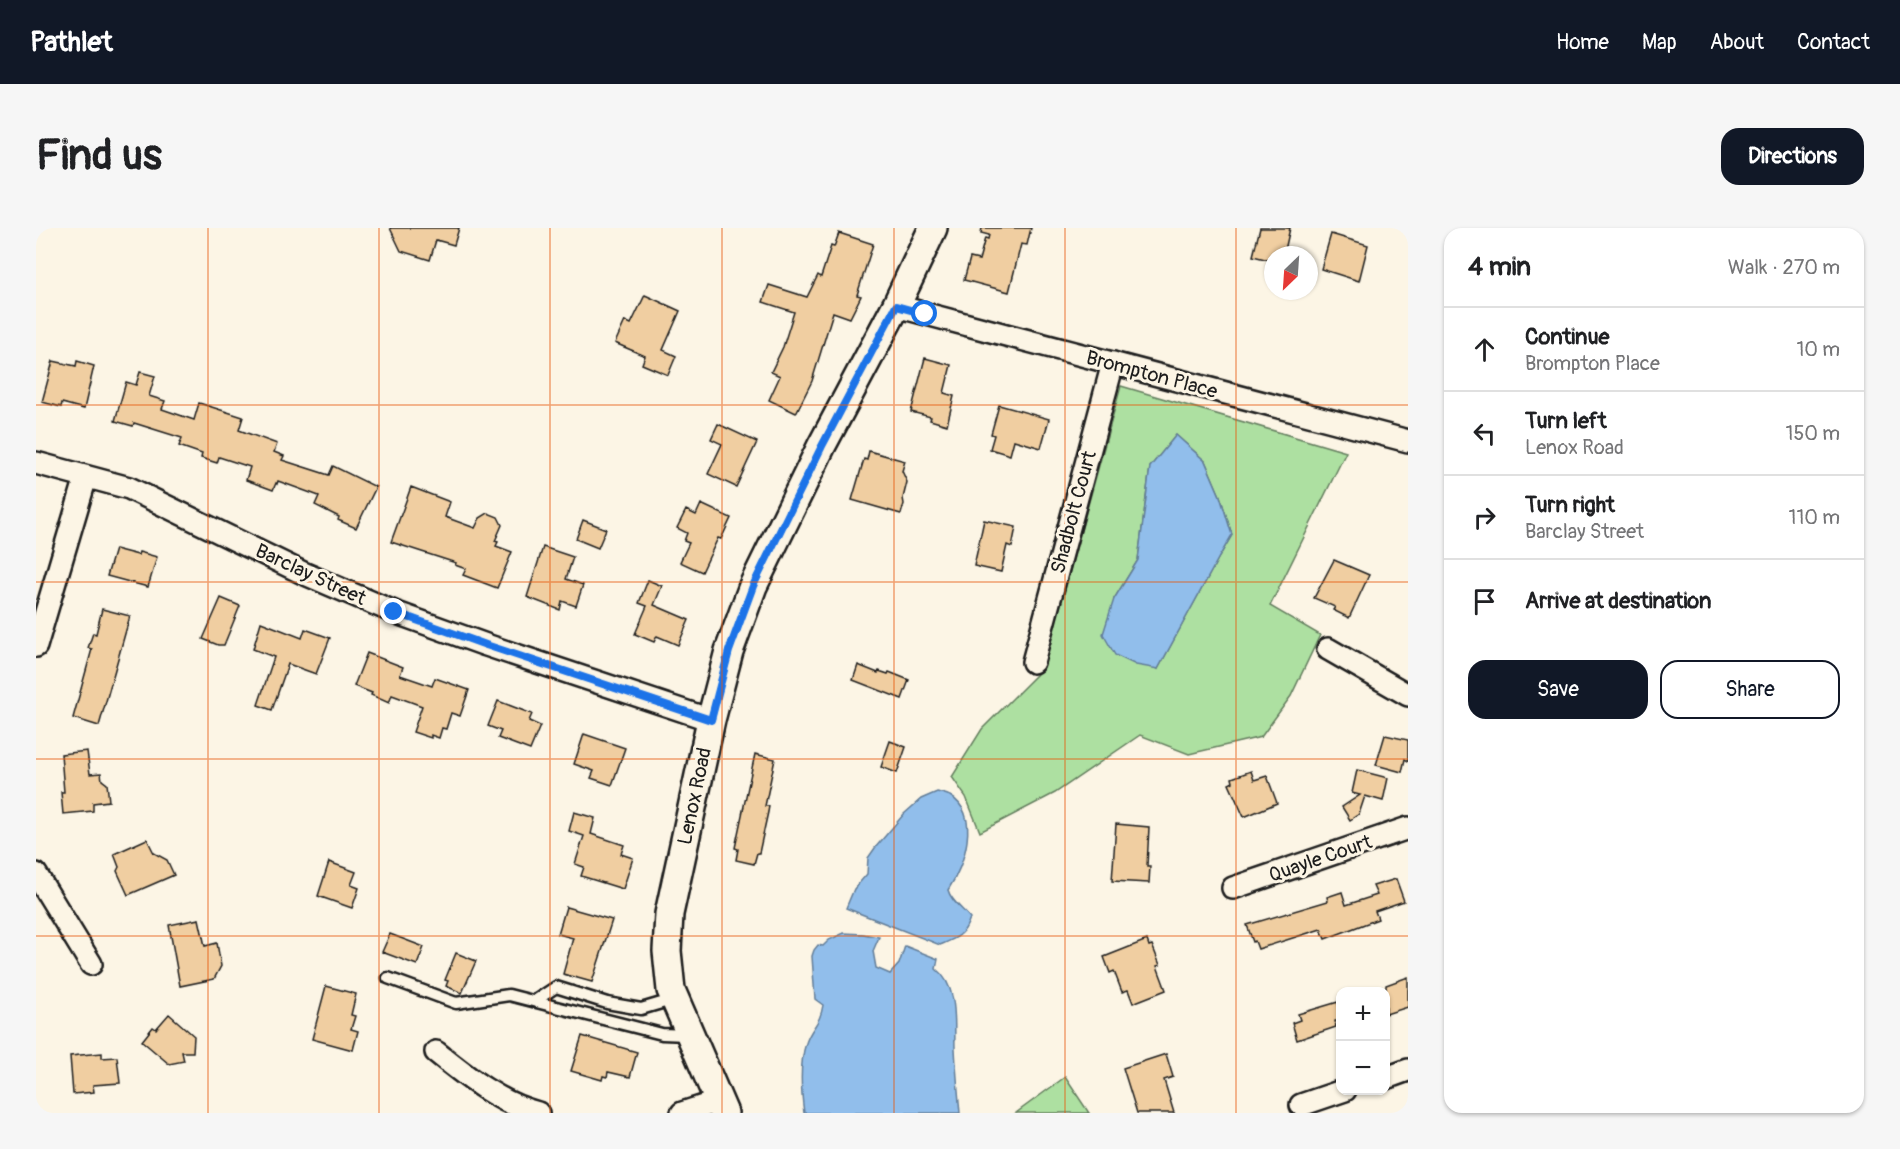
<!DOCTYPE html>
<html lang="en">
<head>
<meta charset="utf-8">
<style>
	:root { --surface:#fff; --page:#f6f6f6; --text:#202124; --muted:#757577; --line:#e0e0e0; --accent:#111827 }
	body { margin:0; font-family:Pangolin,sans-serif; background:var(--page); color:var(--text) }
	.controls { position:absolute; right:18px; bottom:18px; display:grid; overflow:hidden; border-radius:12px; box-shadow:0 2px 4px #0004 }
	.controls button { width:54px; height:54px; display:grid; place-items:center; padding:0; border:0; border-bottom:2px solid var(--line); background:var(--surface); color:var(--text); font:30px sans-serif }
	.compass { position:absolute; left:1228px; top:18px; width:54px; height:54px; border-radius:50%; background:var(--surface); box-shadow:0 2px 4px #0004; rotate:205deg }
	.stop { position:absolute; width:18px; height:18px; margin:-14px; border:4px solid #1a73e8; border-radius:50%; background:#fff }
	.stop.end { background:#1a73e8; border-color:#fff; box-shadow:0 2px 6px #0008 }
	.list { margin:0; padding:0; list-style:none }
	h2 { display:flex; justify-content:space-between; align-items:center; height:78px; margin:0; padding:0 24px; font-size:26px }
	h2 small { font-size:20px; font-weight:400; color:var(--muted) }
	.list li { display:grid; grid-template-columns:39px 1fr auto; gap:18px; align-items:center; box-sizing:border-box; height:84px; padding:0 24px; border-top:2px solid var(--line) }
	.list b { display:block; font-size:22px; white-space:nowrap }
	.list p { margin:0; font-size:20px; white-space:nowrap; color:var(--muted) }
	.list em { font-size:20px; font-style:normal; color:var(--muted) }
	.actions { display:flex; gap:12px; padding:18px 24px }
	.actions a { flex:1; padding:14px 0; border:2px solid var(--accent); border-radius:18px; text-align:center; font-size:21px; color:var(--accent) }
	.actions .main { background:var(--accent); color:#fff }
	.icon { flex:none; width:33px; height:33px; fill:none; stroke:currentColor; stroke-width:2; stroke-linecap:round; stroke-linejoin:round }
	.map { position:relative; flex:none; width:1372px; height:885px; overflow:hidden; border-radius:18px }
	header { display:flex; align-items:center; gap:36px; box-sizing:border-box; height:84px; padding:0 30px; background:var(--accent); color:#fff }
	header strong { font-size:28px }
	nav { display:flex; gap:33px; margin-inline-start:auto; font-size:21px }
	.intro { display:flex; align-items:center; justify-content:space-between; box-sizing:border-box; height:144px; padding:0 36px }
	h1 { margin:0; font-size:42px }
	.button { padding:15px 27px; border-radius:18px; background:var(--accent); color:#fff; font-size:21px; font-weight:700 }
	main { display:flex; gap:36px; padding:0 36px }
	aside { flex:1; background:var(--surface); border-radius:18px; box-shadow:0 2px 4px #0004 }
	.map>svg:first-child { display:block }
	.green { fill:#ade0a1; stroke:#647e5e; stroke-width:1.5; fill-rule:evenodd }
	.water { fill:#91beeb; stroke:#627d98; stroke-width:1.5 }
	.building { fill:#f0cea1; stroke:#1c1c1c; stroke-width:1.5 }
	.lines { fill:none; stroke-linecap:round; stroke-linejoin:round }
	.service-casing { stroke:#1c1c1c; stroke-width:15 }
	.minor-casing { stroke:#1c1c1c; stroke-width:26 }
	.tertiary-casing { stroke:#1c1c1c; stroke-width:32 }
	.service { stroke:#fcf5e5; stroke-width:10 }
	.minor { stroke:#fcf5e5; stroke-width:21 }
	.tertiary { stroke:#fcf5e5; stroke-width:27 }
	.route { stroke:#1a73e8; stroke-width:8 }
	.grid { fill:none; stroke:#e8590c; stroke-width:1.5; stroke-opacity:0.55 }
	.labels { text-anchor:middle; stroke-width:6; stroke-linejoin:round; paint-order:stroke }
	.street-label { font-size:20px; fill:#1c1c1c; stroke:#fcf5e5 }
</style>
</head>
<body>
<header>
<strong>Pathlet</strong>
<nav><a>Home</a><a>Map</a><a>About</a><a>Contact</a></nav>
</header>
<div class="intro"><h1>Find us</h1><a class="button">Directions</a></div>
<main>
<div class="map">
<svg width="1372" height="885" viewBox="0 0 1372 885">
	<rect width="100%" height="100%" fill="#fcf5e5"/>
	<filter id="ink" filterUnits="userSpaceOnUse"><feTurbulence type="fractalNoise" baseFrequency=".0167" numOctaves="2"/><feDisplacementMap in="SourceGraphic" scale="12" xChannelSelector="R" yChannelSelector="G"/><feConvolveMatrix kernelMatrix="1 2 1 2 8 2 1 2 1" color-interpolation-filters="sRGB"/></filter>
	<g filter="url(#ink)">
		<g class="green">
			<path d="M1085,158L1310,224L1234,378L1284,407L1255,468L1225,509L1153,526L1104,507L1019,565L944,604L930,569L916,549L946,501L1007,440ZM1140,207L1169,233L1184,268L1196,307L1183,329L1122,441L1078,371L1102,332L1114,239Z"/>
			<path d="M1029,849L1053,885H980Z"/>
		</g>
		<g class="water">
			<path d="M1140,207L1169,233L1184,268L1196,307L1183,329L1122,441L1100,437L1079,427L1067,406L1078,371L1102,332L1114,239Z"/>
			<path d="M901,564C905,565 911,566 914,568C946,587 928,638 912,662C915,673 926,680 934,690C928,708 921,710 904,717L810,680L818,661L831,646L832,630L839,620L868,586L885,571Z"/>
			<path d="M808,705L827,706L843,709L837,723L840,740L854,746L863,736L869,718L902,731L900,741C923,759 918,794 919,820C920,841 922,863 924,885H768C765,863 763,836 770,815C775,799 784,797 787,777L779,771L776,728L778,722L782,717L787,718L793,712Z"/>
		</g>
		<g class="building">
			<path d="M354,0H423L418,17L400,12L394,32L365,23Z"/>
			<path d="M946,0H995L991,17L985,16L973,64L928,52L934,30L943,32L949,10L952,11L953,7L945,5Z"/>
			<path d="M1224,0H1254L1248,27H1237V33L1217,28Z"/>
			<path d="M803,5L837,16L821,67L825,68L814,90L797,84L776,153L760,185L733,172L744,148L735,144L747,119L758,84L727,74L733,57L771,69L782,47L785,49L795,18L798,19Z"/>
			<path d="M1295,6L1332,17L1323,53L1285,41Z"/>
			<path d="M609,67L644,83L627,122L640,128L632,147L606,136L609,128L579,115L589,93L595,96Z"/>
			<path d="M889,130L915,137L908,165L918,168L911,197L894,192L895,189L875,184Z"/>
			<path d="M17,133L40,138L41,133L58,138L48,181L26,175L25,179L6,174Z"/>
			<path d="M104,144L119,148L113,168L129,173L126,181L158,192L163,175L207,189L203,202L241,216L238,224L248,228L246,232L293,247L297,238L340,259L320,300L302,292L303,289L279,277L283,268L242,253L241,256L240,255L237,262L210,252L214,239L183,229L181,235L165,230L166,226L143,218L146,210L98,195L97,198L79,193L90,154L100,157Z"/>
			<path d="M963,177L1013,191L1005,220L978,212L974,227L954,221L958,207L955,206Z"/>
			<path d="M682,196L721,214L700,259L672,246L686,216L675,211Z"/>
			<path d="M833,223L869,233L866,243L871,254L867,270L868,276L865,286L816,272L828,231L831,232Z"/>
			<path d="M375,259L414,274L409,289L439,300L444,290L452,285L462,289L466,297L459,313L462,314L460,318L476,324L461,360L427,347L430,341L419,337L420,335L355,314Z"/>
			<path d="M665,276L695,290L685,311L682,310L666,344L644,334L653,315L648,313L651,305L641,300L650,282L660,287Z"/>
			<path d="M547,292L570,301L562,320L540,311Z"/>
			<path d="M948,292L980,299L976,319L971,317L965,344L938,338Z"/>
			<path d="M507,319L537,329L530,351L547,357L540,378L526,373L524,382L491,369Z"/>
			<path d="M79,321L102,327L103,324L121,329L112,359L71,348Z"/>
			<path d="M1298,332L1333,347L1313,390L1297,382L1299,379L1278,370Z"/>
			<path d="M612,352L626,358L618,377L653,392L642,417L621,408L618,414L599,406L611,378L603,375Z"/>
			<path d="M185,370L204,378L188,417H182L167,411Z"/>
			<path d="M66,381L94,388L63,498L37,490L56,421L52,420L57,405L60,406Z"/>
			<path d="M225,394L266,410L269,401L294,410L280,446L252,436L236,482L222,477L238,429L217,421Z"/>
			<path d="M331,425L367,439L364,447L396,458L399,450L433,462L424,488L415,485L410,501L406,500L403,510L395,507V510L377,504L386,478L356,467L353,475L335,467L336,465L318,458Z"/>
			<path d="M822,437L842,445L843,443L852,446L853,444L873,452L866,471L817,452Z"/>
			<path d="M462,473L496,486L493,493L504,498L494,522L462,510L465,503L452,498Z"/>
			<path d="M548,506L589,520L576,557L555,550L558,543L538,536Z"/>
			<path d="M1349,507L1372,512V533L1369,531L1366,544L1340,537Z"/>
			<path d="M854,513L870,519L861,545L845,539Z"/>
			<path d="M51,523L54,546L65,545L66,552L71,556L73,573L57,575V583L27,586L25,564H28L25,526Z"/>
			<path d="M719,526L739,531L729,578H733L732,584L723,625H721L718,636L700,632L702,621L699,620Z"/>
			<path d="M1321,542L1352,550L1347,573L1329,568L1323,586L1314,592L1306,579L1324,567L1316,565Z"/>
			<path d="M1215,543L1218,552L1231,548L1241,575L1208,589L1193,556L1197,554L1196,550Z"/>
			<path d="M538,584L559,590L555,606L588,617L585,626L597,630L587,661L545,648L548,639L539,636L548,608L533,603Z"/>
			<path d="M1080,596L1113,599L1111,638H1114L1113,655L1076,653Z"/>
			<path d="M111,611L118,625L131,632L138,647L92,667L81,643L83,639L78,626Z"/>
			<path d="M293,634L320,644L315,657L323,660L316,680L282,668Z"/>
			<path d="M1360,651L1368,673L1339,683L1342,691L1289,711L1285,701L1222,721L1219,713L1217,714L1211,697L1292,673L1291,669L1306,664L1310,677L1341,667L1337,658Z"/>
			<path d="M530,679L576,692L556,754L527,746L537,710L522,706Z"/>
			<path d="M163,691L169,718L181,715L185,738L178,751L144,758L133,697Z"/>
			<path d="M354,706L388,719L381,737L346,724Z"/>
			<path d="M1111,712L1113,718L1116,717L1124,737L1121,738L1130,762L1097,775L1092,762L1086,764L1078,743L1074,745L1068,729Z"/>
			<path d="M420,725L440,733L426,765L410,758L412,753L409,752Z"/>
			<path d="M1372,749V779L1350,786V757Z"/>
			<path d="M290,758L320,766L315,787L319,788L315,801L322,803L317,822L276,811Z"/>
			<path d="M1302,774L1305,792L1299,793L1300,799L1261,812L1256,795L1264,792L1262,786Z"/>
			<path d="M133,786L158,808L157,824H146L148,833L133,836L106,813L117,799L120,801Z"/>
			<path d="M546,808L601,824L594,849L572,844L571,849L567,848L566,852L535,843Z"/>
			<path d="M66,825V830L81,829L84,855L57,857L58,864L37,866L34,828Z"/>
			<path d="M1130,826L1137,849L1128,852L1138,885H1101L1087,840Z"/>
		</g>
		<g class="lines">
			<defs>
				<g id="service">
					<path d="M352,750L420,775L473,767L626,806L651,807"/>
					<path d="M500,772L520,759L571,775L605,781L639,771"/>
				</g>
				<g id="minor">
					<path d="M860,78L1372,213"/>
					<path d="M0,235L93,260L267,345L358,384L450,417L675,492"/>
					<path d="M0,418L50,249"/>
					<path d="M1292,421L1372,467"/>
					<path d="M997,434L1077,135"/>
					<path d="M0,646L55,736"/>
					<path d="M1197,660L1372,600"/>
					<path d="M400,824C431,849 463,875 502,885"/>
					<path d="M1350,850L1372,842"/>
					<path d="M1265,877L1309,862"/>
					<path d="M646,885L683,873"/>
				</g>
				<path id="tertiary" d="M688,885L635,762L631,723L633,686L675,492L693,423L717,358L786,217L860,78L897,0"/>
			</defs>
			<use href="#service" class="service-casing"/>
			<use href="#minor" class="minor-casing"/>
			<use href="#tertiary" class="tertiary-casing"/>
			<use href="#service" class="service"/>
			<use href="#minor" class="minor"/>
			<use href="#tertiary" class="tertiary"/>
		</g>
	</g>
	<g class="lines" filter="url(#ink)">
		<path class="route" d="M358,384L450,417L675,492L693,423L717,358L786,218L860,78L889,86"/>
	</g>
	<path class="grid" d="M172,0V885M343,0V885M514,0V885M686,0V885M858,0V885M1029,0V885M1200,0V885M0,177H1372M0,354H1372M0,531H1372M0,708H1372"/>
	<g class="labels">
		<g class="street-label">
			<text transform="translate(1116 146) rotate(15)" y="7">Brompton Place</text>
			<text transform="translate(1037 284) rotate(-75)" y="7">Shadbolt Court</text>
			<text transform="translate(275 346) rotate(25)" y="7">Barclay Street</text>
			<text transform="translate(658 568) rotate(-78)" y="7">Lenox Road</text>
			<text transform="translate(1284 630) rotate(-19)" y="7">Quayle Court</text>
		</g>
	</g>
</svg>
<div class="controls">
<button>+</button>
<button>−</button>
</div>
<svg class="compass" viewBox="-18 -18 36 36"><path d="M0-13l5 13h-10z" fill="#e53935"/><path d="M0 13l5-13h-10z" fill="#757577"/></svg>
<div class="stop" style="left:889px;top:86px"></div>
<div class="stop end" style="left:358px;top:384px"></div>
</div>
<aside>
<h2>4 min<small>Walk · 270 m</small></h2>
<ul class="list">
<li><svg class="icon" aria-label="ahead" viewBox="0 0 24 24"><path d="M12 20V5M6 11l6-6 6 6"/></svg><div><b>Continue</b><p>Brompton Place</p></div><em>10 m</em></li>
<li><svg class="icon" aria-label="left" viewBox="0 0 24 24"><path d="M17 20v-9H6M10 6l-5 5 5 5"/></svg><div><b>Turn left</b><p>Lenox Road</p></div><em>150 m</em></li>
<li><svg class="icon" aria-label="right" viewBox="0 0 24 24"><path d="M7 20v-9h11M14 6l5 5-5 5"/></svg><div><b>Turn right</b><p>Barclay Street</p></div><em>110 m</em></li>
<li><svg class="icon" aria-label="arrive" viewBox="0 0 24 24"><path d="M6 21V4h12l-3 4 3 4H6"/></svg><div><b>Arrive at destination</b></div></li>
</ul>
<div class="actions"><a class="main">Save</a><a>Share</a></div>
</aside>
</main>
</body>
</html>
